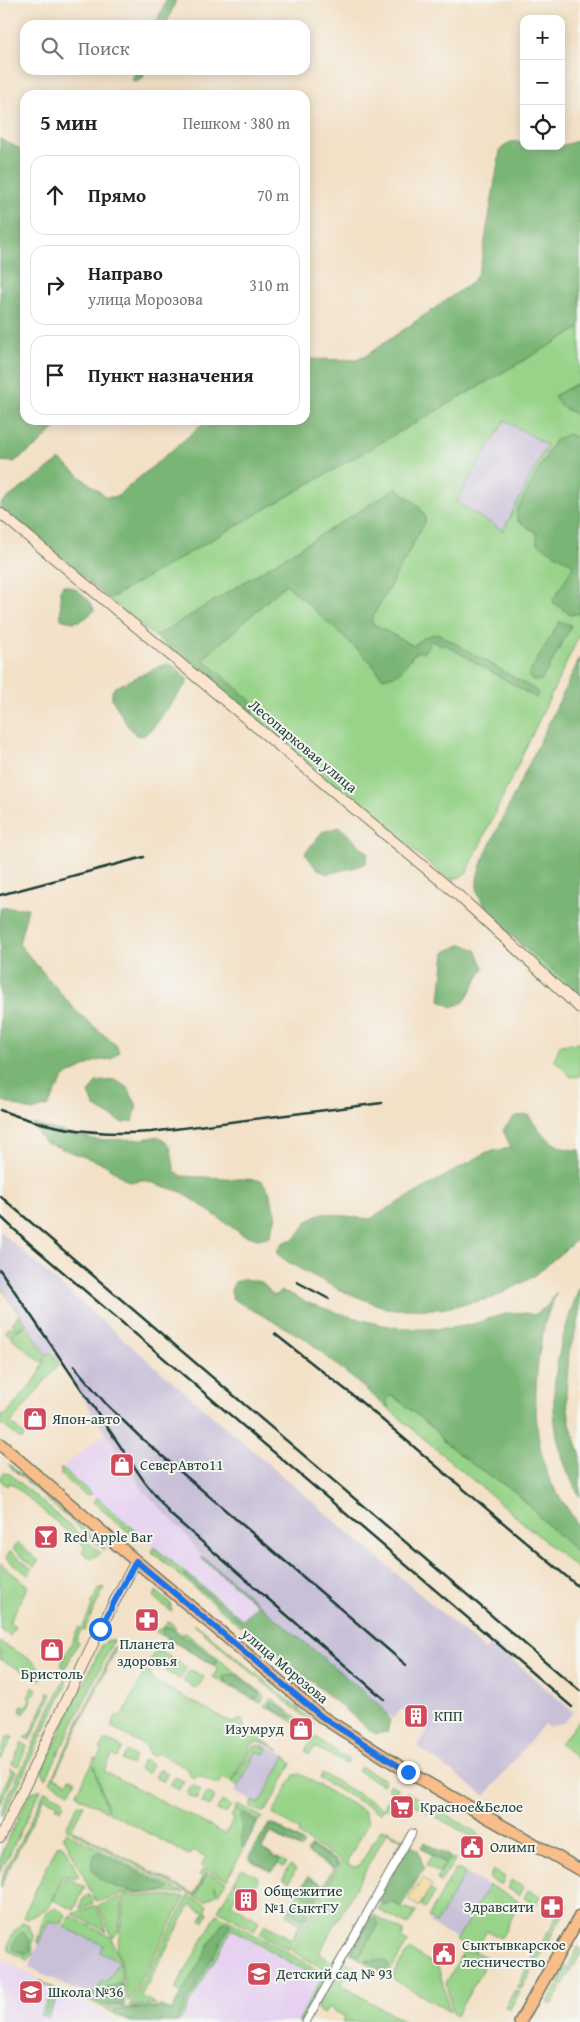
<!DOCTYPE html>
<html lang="ru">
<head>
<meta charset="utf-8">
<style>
	:root { --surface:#fff; --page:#f2f2f2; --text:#222; --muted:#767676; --line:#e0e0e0 }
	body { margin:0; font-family:"Gentium Book Plus",serif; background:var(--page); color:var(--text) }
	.controls { position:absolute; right:15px; top:15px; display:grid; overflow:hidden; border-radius:10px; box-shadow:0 2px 12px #0003 }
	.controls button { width:45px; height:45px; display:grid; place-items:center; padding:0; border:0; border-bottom:1px solid var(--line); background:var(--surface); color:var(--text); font:25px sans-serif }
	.stop { position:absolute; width:15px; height:15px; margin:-11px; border:4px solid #1a73e8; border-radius:50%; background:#fff }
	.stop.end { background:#1a73e8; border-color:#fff; box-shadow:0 1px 5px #0008 }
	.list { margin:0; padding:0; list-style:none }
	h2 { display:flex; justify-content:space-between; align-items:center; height:65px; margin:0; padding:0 20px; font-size:21px }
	h2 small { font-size:16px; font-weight:400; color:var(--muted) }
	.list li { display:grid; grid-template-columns:32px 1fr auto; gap:15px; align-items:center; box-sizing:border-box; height:80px; margin:0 10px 10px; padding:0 10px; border:1px solid var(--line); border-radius:15px }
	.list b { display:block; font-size:19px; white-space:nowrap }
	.list p { margin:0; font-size:16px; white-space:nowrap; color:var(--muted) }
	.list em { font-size:16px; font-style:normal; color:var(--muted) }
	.icon { flex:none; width:28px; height:28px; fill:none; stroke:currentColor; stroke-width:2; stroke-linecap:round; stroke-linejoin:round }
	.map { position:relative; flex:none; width:580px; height:2022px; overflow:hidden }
	.search { position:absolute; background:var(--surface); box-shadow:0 2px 12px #0003; left:20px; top:20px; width:290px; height:55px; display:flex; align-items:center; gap:12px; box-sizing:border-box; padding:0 18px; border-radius:15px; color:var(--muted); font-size:19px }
	.panel { position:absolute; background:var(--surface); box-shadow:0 2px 12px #0003; left:20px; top:90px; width:290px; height:335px; border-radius:15px }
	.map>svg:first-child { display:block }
	.built { fill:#e6d2f0 }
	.industrial { fill:#c8bfd8 }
	.green { fill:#97d388; stroke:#5b885e; fill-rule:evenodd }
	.forest { fill:#79b574; stroke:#4c7954 }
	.sand { fill:#eeda9e; stroke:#868c69 }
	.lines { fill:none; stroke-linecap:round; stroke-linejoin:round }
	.street-casing { stroke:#697667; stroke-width:9 }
	.secondary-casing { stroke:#697667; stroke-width:12 }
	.primary-casing { stroke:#697667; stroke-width:14 }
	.street { stroke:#fff; stroke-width:7 }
	.secondary { stroke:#fce5cf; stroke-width:10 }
	.primary { stroke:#f8bd88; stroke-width:11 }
	.rail { stroke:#1f3d34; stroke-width:2.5 }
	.route { stroke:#1a73e8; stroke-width:6 }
	.labels { text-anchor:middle; stroke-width:4; stroke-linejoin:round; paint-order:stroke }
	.street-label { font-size:15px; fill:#1f3d34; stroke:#f6f6f2 }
	.poi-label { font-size:15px; fill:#1f3d34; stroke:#f6f6f2; text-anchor:start }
</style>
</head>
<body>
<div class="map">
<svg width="580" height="2022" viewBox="0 0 580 2022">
	<rect width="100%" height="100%" fill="#f6f6f2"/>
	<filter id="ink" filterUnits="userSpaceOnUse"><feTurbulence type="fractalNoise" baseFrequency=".02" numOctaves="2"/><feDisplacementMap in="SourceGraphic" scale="10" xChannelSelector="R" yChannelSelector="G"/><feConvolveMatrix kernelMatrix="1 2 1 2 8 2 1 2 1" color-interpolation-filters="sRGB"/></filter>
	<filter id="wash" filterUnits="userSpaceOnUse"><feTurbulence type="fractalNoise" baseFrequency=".0096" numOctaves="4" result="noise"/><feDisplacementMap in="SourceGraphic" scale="20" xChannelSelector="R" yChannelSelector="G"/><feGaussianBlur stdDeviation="1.12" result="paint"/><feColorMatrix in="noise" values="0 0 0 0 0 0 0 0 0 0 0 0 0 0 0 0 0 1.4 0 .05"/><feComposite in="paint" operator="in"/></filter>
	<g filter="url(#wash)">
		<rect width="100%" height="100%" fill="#f3e1c7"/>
		<g class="built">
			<path d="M106,1434L148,1495L188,1537L202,1558L259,1605L244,1623L61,1468Z"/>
			<path d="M231,1929L322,1980L298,2022H179Z"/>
			<path d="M0,1959L38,1979L40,1981L119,2022H0Z"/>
		</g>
		<g class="industrial">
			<path d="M505,420L547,445L503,531L455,503Z"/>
			<path d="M0,1231L58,1283L485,1650L492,1642L573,1712L565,1722L549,1727L544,1724L485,1796L417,1746L428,1731L402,1709L393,1719L202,1558L188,1537L144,1491L52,1351L47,1353L0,1284Z"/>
			<path d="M261,1743L286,1756L260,1806L235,1792Z"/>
			<path d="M460,1870L489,1886L459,1940L430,1923Z"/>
			<path d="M49,1920L104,1945L119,1962L109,1983L91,1994L71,1988L29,1967Z"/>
		</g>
		<g class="green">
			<path d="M580,328V382L554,396L560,406L580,416V439L568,434L580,557V634L467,872L461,877L452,879L443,875L250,716C254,711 256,708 252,702L203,659L286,584L369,660L381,676L398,674L416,652L414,647L373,624L371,620L425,522V515L397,488L155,637L109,599ZM505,420L547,445L503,531L456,502Z"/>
			<path d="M505,929L580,992V1001L540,965Z"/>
			<path d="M580,1043V1076L571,1077L554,1060L560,1045Z"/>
			<path d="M0,1286L47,1354L51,1352L59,1364L11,1423L24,1435L22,1440L0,1423V1414L4,1417L38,1376L47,1355Z"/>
			<path d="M18,1316L25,1325L16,1329L10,1336L5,1331L9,1326L12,1328L15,1325L12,1323Z"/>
			<path d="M25,1326L45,1355L42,1363L11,1337L17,1330Z"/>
			<path d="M389,1396H393L435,1430L443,1441L472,1464L514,1491L534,1510L543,1521L580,1555V1571L389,1409L386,1401Z"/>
			<path d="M8,1465H10L106,1548L104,1550Z"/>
			<path d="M61,1468L92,1494L85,1495L61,1475Z"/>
			<path d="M3,1473L10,1474L101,1553L91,1559L82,1551L85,1547L10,1482L7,1486L0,1480V1476Z"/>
			<path d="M96,1497L136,1531L132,1535L93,1502Z"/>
			<path d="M18,1543L39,1561L34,1567L13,1549Z"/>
			<path d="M154,1547L244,1623L241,1627L151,1551Z"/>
			<path d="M10,1551L32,1569L28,1575L6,1558Z"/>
			<path d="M0,1563L28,1586L9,1623L15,1627L10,1636L0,1630Z"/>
			<path d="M101,1587L104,1588L84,1631L81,1630L76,1641L78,1642L65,1669L61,1665L79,1627L82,1628L92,1607L91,1603Z"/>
			<path d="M156,1591L170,1603L172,1612L154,1598Z"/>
			<path d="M168,1621L175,1626V1630L181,1634L186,1633L263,1694L264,1698L260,1703L213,1677L218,1668L156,1632L158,1629L161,1630Z"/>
			<path d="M193,1624L201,1628L312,1720L314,1725Z"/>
			<path d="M108,1640H114L46,1779L42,1771L43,1768L102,1645Z"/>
			<path d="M0,1642L33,1661L44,1672L41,1679L38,1680L0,1659Z"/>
			<path d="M114,1648L116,1649L54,1777L67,1783L70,1778L76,1780L70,1792L50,1782Z"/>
			<path d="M156,1649L170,1657L163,1669L150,1661Z"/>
			<path d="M172,1658L187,1667L180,1679L165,1671Z"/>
			<path d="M190,1669L204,1677L197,1689L183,1681Z"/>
			<path d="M144,1672H150L153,1680L232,1723L241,1719L243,1721L245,1730L279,1750C269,1746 261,1738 251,1745L231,1782L222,1778L218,1785L200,1776L194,1778L189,1775L187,1769L159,1753L153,1756L149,1754L147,1747L111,1727L116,1716L123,1715Z"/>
			<path d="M65,1678L66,1685L5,1812L0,1816V1813Z"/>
			<path d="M33,1686L37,1689L24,1714L20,1711L22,1705L25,1706L30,1701L28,1697Z"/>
			<path d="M47,1692L52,1694L30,1740L25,1738L29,1736L48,1696Z"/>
			<path d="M270,1699H273L297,1718L299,1725L265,1706Z"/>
			<path d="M579,1720L580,1721V1761L560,1744Z"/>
			<path d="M7,1736L13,1737L1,1760L0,1755L2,1750L1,1749Z"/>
			<path d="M314,1736L349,1760L346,1764L315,1747L310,1755L305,1751Z"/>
			<path d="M107,1740L123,1748L117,1758L112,1755L104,1771L225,1834L234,1819L231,1817L235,1809L258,1822L227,1880L201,1867L206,1857L192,1850L189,1855L109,1812L94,1766L107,1811L79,1797L77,1793L95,1758L98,1759L103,1750L100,1749L104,1741Z"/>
			<path d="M22,1743L27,1746L18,1766L12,1764Z"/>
			<path d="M256,1746H261L267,1748L264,1754L257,1751L238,1787L232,1783L252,1748Z"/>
			<path d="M127,1751L135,1756L131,1765L122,1760Z"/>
			<path d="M285,1756L292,1764L268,1808L263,1812L251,1808L250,1806L252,1801L260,1804Z"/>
			<path d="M143,1760L152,1765L147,1774L139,1769Z"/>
			<path d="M361,1767L385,1780L382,1785L358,1771Z"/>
			<path d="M10,1768L16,1771L0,1804V1795L11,1772Z"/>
			<path d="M160,1769L168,1773L163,1782L155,1777Z"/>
			<path d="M322,1773L383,1808L393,1791L388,1788L390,1784L397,1788L398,1794L390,1809L384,1808L380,1813L320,1779Z"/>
			<path d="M300,1774L365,1812L368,1823L349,1858L348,1864L354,1867L360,1865L381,1829L389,1831L405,1840L400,1850L397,1848L402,1840L387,1832L319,1953L333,1962L337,1955L340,1957L331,1973L291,1950L342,1861L298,1835L299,1830L273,1814L294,1775Z"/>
			<path d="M175,1777L184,1781L179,1790L170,1785Z"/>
			<path d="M192,1785L201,1790L196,1799L187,1794Z"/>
			<path d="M38,1790H41L0,1873V1856L30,1793Z"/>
			<path d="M45,1791L62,1799L64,1804L61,1810L56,1807L58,1804L44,1798L0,1887V1882Z"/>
			<path d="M407,1792L479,1834L481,1838L476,1849L474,1847L478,1840L402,1798Z"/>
			<path d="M206,1793L215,1797L210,1806L201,1802Z"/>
			<path d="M222,1801L231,1806L226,1814L217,1810Z"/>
			<path d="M78,1804L84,1805L70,1831L66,1828Z"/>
			<path d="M239,1805L262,1817L259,1821L234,1807Z"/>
			<path d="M269,1824H274L304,1843L301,1849L271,1833L262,1849L286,1863L284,1867L278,1864L271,1872L250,1860L249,1856Z"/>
			<path d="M73,1830L194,1894L203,1878L199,1875L202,1870L207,1872L195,1896L72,1832Z"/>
			<path d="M66,1832L184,1893H125L101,1901L95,1900L63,1835Z"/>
			<path d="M60,1844L66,1848L79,1877L76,1878L63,1875L50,1906L36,1915L27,1919L24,1917L25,1912L57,1846Z"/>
			<path d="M311,1845L339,1863L288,1950L260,1934L265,1924L291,1939L300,1924L286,1915L308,1876L324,1885L333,1868L306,1852Z"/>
			<path d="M432,1856L445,1863L439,1873L426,1865Z"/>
			<path d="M449,1857L455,1860L440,1883L437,1879Z"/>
			<path d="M290,1865L296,1869L289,1882L283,1878Z"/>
			<path d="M241,1870H246L257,1876L258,1880L252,1895L240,1888L231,1904L259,1921L254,1931L218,1910Z"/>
			<path d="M455,1870H459L465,1873L436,1924L428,1917Z"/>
			<path d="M493,1870L505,1877L501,1885L489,1878Z"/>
			<path d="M208,1873L226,1882L219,1894L214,1885L217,1893L206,1901L195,1897Z"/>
			<path d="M65,1877L85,1887L74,1910L53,1900Z"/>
			<path d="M511,1880L523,1887L519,1895L507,1888Z"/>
			<path d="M489,1885L518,1901L519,1904L501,1938L487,1931L475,1951L456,1941Z"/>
			<path d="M430,1889L435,1892L425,1908L421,1905Z"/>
			<path d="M528,1890L540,1896L536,1904L524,1898Z"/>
			<path d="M88,1895H90L93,1903L80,1909L82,1900Z"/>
			<path d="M124,1895L185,1897V1898L129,2001L127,1999L121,1960L117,1949L125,1900L123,1897Z"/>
			<path d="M189,1896L207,1905L206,1911L208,1914L204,1921L201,1920L205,1913L190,1905L141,1996L156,2004L129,2006Z"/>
			<path d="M120,1897L123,1900L118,1932L113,1938L98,1906Z"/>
			<path d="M393,1903C400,1907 411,1909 416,1912L408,1925L379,1910L380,1906Z"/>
			<path d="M564,1903L569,1905L554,1931L550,1929Z"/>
			<path d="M93,1906H96L107,1932L73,1914Z"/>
			<path d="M56,1908L66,1915L62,1924L49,1921L38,1944L37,1941L45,1913Z"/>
			<path d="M217,1914L312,1966L325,1984L303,2022H298L321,1980L232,1929L179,2022H130L104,2009L162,2006L171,2011L181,1993L175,1989Z"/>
			<path d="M372,1914L404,1932L401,1938L408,1942L388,1974H384L350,1953Z"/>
			<path d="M71,1916L111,1937L120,1962L125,2006L101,2007L85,1998L98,1989L103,1980L107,1982L119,1962L100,1952L103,1945L64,1927Z"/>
			<path d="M23,1923L27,1924L34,1937L32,1943L34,1954L28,1960L9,1951C7,1940 14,1931 21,1924Z"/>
			<path d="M548,1931L553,1933L543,1950L539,1948Z"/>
			<path d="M578,1947L580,1948V1955L573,1967L569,1964Z"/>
			<path d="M410,1950L438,1966L450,2012L393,1979L392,1976L406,1954Z"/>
			<path d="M537,1950L542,1953L532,1970L528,1967Z"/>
			<path d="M463,1952H476L489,1959L456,2016L453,2014L446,1983Z"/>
			<path d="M344,1961L357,1968L353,1974L348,1972L341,1985L405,2022H342L345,2017L328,2007L324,2014L318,2010L317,2007Z"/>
			<path d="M567,1966L572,1969L562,1986L558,1983Z"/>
			<path d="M526,1970L531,1972L521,1989L517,1987Z"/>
			<path d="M40,1980L60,1992L48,2018L40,2015L53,1989L39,1981Z"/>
			<path d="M557,1986L561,1988L552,2005L547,2003Z"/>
			<path d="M515,1990L520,1992L510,2009L505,2007Z"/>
		</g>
		<g class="forest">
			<path d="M166,0H176L166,25H155Z"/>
			<path d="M136,70H146L142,79L137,82L132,80Z"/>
			<path d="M0,139L25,151V420H63L39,444L14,462L0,461Z"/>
			<path d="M580,140V328L109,599L0,508V504L8,498L60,460L106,497H116L208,420H305V359L355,360L364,357L471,283L477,275L481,264L500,151C507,141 512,141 524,142V146H561Z"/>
			<path d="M580,382V416L560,406L554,396Z"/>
			<path d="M568,434L580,439V613L571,615L554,603L553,600L574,565L537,543V533L518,521L516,512L554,441Z"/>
			<path d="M397,488C408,498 425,507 425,522L371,620L373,624L414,646C419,638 430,634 439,634L534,689L538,694L536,698L444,644L439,645L431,641L424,652H416L398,674L383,678L369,660L286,584L203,659L252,702C256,708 254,711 250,716L155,637Z"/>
			<path d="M63,585C74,585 92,600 94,610C85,621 75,625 61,619L60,590Z"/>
			<path d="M559,622L570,624L571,627L542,680L534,681L530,678L529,674Z"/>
			<path d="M580,658V992C553,969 493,926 479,896C473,881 481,864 487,851Z"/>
			<path d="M166,664L174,666L187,679V683L153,728L143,736L136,735L128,726L112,699V692L114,688L158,667Z"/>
			<path d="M340,827L368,853L366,863C353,869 341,870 327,874L315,867L305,853L322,832Z"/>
			<path d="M0,908H28L19,944L76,1011L116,1045L119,1052L112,1059L96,1061L64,1077L48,1106L32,1111L0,1100Z"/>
			<path d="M463,944L476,950L484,968L464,1002L452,1007L440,1000L445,952Z"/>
			<path d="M115,1080L127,1087L137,1106L133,1121L123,1123L95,1107L89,1094L96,1082Z"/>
			<path d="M528,1115C542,1133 554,1152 580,1150V1237L533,1277L493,1298L441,1309H389L342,1291L291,1264L276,1253L282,1243L296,1238L307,1222L322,1213L370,1219L487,1152L511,1148L503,1130L515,1116Z"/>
			<path d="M32,1124L97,1140L144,1139L158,1136L170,1146L175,1172L182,1176L261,1180L269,1191L276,1216L270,1236L258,1239L243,1235L182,1192L143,1180L129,1182L104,1164L44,1142Z"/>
			<path d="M243,1279L262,1282L273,1295H277L280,1291C290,1292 301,1300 311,1304C349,1316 386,1330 426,1329C438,1329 452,1328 464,1326C490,1321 507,1307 534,1315L546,1307L557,1292C552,1304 546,1316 544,1328C533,1373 532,1433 548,1476C556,1495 571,1510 579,1529C580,1536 580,1547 580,1555L543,1521L534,1510L514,1491L472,1464L443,1441L435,1430L394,1396L389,1397L387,1401L389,1409L307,1340L233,1299L231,1290L235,1282Z"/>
			<path d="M580,1286V1315L569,1353L566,1393L570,1424L580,1453V1497C539,1425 552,1359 580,1286Z"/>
			<path d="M201,1558H204L383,1708L390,1720L387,1732L375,1734L187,1579L184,1575L186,1573L243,1620L256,1606L255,1603Z"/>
			<path d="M165,1627H171L180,1636L188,1638L216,1659L217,1663L213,1664L164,1636L162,1632Z"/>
			<path d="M233,1674L237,1675L260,1693L258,1699L252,1698L223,1680L224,1676Z"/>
			<path d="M270,1703C277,1702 289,1712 292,1718L270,1708Z"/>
			<path d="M241,1814L257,1823L243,1848L242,1847Z"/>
			<path d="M270,1825H273L302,1843L298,1847L271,1832L261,1848L280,1860L274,1869L271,1870L252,1860L251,1857Z"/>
			<path d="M425,1842L449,1856V1861L445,1862L422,1849L421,1846Z"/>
			<path d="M412,1845L418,1850L424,1868L402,1905L400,1907L393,1903L381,1904L378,1900L409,1846Z"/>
			<path d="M311,1847L337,1861L336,1866L334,1868L308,1853Z"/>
			<path d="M99,1852L169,1888V1889C151,1900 75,1886 95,1854Z"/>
			<path d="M309,1878L324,1886L316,1899L306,1897L301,1892Z"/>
			<path d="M301,1900L306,1902L305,1907L307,1913L306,1917L301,1919L294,1915L290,1910L295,1903Z"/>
			<path d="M375,1918L379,1924L360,1956H354L352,1952L371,1919Z"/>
			<path d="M225,1922L230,1924V1926L176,2022H132L113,2012L115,2009L161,2008L171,2012L222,1923Z"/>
			<path d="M23,1932C30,1937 31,1944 30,1952L28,1954L13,1950C13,1942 15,1936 23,1932Z"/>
			<path d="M365,1960H385L388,1963L389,1967L384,1971Z"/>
			<path d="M119,1983L121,1984L123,2005H102L87,1997Z"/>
			<path d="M57,1990L58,1994L48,2015H45L43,2013L54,1991Z"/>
		</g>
		<path class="sand" d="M423,1878L432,1885L419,1907L408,1899Z"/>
	</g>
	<g filter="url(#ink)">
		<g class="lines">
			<defs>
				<path id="street" d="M306,2022L412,1833"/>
				<g id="secondary">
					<path d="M0,513L459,896L580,1008"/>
					<path d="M0,1838L100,1629L136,1561"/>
				</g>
				<g id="primary">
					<path d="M0,1444L137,1562L322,1717L408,1772L580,1870"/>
					<path d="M520,2022L580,1916"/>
				</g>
			</defs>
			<use href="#street" class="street-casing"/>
			<use href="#secondary" class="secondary-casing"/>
			<use href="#primary" class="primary-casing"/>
			<use href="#street" class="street"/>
			<use href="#secondary" class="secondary"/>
			<use href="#primary" class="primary"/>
			<g class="rail">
				<path d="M0,895L144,857"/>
				<path d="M0,1110C49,1129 100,1136 151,1132L382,1103"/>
				<path d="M0,1196L580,1691"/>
				<path d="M1,1217L29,1243L572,1707"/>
				<path d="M0,1270L144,1481L171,1515L384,1699"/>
				<path d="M297,1282L329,1299"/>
				<path d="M275,1334L360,1401L580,1588"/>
				<path d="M74,1366L106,1404L139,1436L406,1665"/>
			</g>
		</g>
	</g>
	<g class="lines" filter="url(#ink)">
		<path class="route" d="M100,1629L136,1561L322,1717L408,1772"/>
	</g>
	<defs>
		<symbol id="shop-square" viewBox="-11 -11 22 22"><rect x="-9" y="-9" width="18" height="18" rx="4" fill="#d1495b" stroke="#f6f6f2"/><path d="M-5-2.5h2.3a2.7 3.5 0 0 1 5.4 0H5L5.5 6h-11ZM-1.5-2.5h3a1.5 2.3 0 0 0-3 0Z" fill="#fff"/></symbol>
		<symbol id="bar-square" viewBox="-11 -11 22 22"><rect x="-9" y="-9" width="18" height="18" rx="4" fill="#d1495b" stroke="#f6f6f2"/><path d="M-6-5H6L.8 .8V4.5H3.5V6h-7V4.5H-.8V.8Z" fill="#fff"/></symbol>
		<symbol id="pharmacy-square" viewBox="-11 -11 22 22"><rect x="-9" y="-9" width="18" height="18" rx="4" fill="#d1495b" stroke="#f6f6f2"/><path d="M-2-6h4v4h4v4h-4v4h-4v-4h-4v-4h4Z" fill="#fff"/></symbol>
		<symbol id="building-square" viewBox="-11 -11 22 22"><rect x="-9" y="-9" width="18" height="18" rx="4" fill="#d1495b" stroke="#f6f6f2"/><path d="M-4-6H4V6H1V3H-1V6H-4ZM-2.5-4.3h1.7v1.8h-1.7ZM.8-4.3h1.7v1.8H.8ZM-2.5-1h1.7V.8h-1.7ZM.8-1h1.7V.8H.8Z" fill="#fff"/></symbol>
		<symbol id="supermarket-square" viewBox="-11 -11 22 22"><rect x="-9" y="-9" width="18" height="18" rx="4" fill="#d1495b" stroke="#f6f6f2"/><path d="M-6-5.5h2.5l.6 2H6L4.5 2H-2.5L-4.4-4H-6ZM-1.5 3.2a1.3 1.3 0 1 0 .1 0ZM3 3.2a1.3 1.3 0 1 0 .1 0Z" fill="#fff"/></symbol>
		<symbol id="civic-square" viewBox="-11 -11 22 22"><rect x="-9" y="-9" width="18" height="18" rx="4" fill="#d1495b" stroke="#f6f6f2"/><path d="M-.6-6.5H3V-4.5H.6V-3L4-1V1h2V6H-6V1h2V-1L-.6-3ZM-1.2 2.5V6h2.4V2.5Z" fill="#fff"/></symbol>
		<symbol id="school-square" viewBox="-11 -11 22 22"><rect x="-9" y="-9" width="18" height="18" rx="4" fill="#d1495b" stroke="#f6f6f2"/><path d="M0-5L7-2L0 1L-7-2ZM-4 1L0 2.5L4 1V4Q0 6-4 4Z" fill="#fff"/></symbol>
	</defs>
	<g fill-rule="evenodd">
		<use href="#shop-square" x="21" y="1405" width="28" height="28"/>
		<use href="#shop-square" x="108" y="1451" width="28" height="28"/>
		<use href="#bar-square" x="32" y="1523" width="28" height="28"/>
		<use href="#pharmacy-square" x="133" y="1606" width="28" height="28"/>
		<use href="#shop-square" x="38" y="1636" width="28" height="28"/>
		<use href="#building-square" x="402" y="1702" width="28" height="28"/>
		<use href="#shop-square" x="287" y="1715" width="28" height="28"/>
		<use href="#supermarket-square" x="388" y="1793" width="28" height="28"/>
		<use href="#civic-square" x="458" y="1833" width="28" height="28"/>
		<use href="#building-square" x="232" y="1886" width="28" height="28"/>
		<use href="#pharmacy-square" x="538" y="1893" width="28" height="28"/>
		<use href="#civic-square" x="430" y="1940" width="28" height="28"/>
		<use href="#school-square" x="245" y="1960" width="28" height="28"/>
		<use href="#school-square" x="17" y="1978" width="28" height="28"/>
	</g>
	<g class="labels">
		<g class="street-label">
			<text transform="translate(303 746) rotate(40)" y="5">Лесопарковая улица</text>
			<text transform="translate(285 1666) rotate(40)" y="5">улица Морозова</text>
		</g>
		<g class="poi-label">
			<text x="52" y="1424">Япон-авто</text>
			<text x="140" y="1470">СеверАвто11</text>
			<text x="64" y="1542">Red Apple Bar</text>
			<text x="147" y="1649" text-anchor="middle">Планета<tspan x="147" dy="17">здоровья</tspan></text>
			<text x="52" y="1679" text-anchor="middle">Бристоль</text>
			<text x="434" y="1721">КПП</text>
			<text x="284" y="1734" text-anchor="end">Изумруд</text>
			<text x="420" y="1812">Красное&amp;Белое</text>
			<text x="490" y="1852">Олимп</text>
			<text x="264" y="1896">Общежитие<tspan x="264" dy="17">№1 СыктГУ</tspan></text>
			<text x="534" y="1912" text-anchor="end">Здравсити</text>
			<text x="462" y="1950">Сыктывкарское<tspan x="462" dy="17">лесничество</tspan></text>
			<text x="276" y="1979">Детский сад № 93</text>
			<text x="48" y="1997">Школа №36</text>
		</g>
	</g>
</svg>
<div class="controls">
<button>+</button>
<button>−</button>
<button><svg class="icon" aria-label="locate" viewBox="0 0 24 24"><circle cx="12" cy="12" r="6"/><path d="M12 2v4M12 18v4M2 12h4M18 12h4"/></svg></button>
</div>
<div class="stop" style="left:100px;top:1629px"></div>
<div class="stop end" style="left:408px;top:1772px"></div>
<div class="search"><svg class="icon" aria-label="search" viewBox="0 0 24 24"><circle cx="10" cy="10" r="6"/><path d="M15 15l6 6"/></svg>Поиск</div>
<section class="panel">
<h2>5 мин<small>Пешком · 380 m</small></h2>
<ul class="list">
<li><svg class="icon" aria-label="ahead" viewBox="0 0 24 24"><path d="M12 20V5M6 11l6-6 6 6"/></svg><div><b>Прямо</b></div><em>70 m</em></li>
<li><svg class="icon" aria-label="right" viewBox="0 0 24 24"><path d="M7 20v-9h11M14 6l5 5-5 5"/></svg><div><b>Направо</b><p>улица Морозова</p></div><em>310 m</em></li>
<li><svg class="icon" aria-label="arrive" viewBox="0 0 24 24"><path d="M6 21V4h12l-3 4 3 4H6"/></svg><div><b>Пункт назначения</b></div></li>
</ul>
</section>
</div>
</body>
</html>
